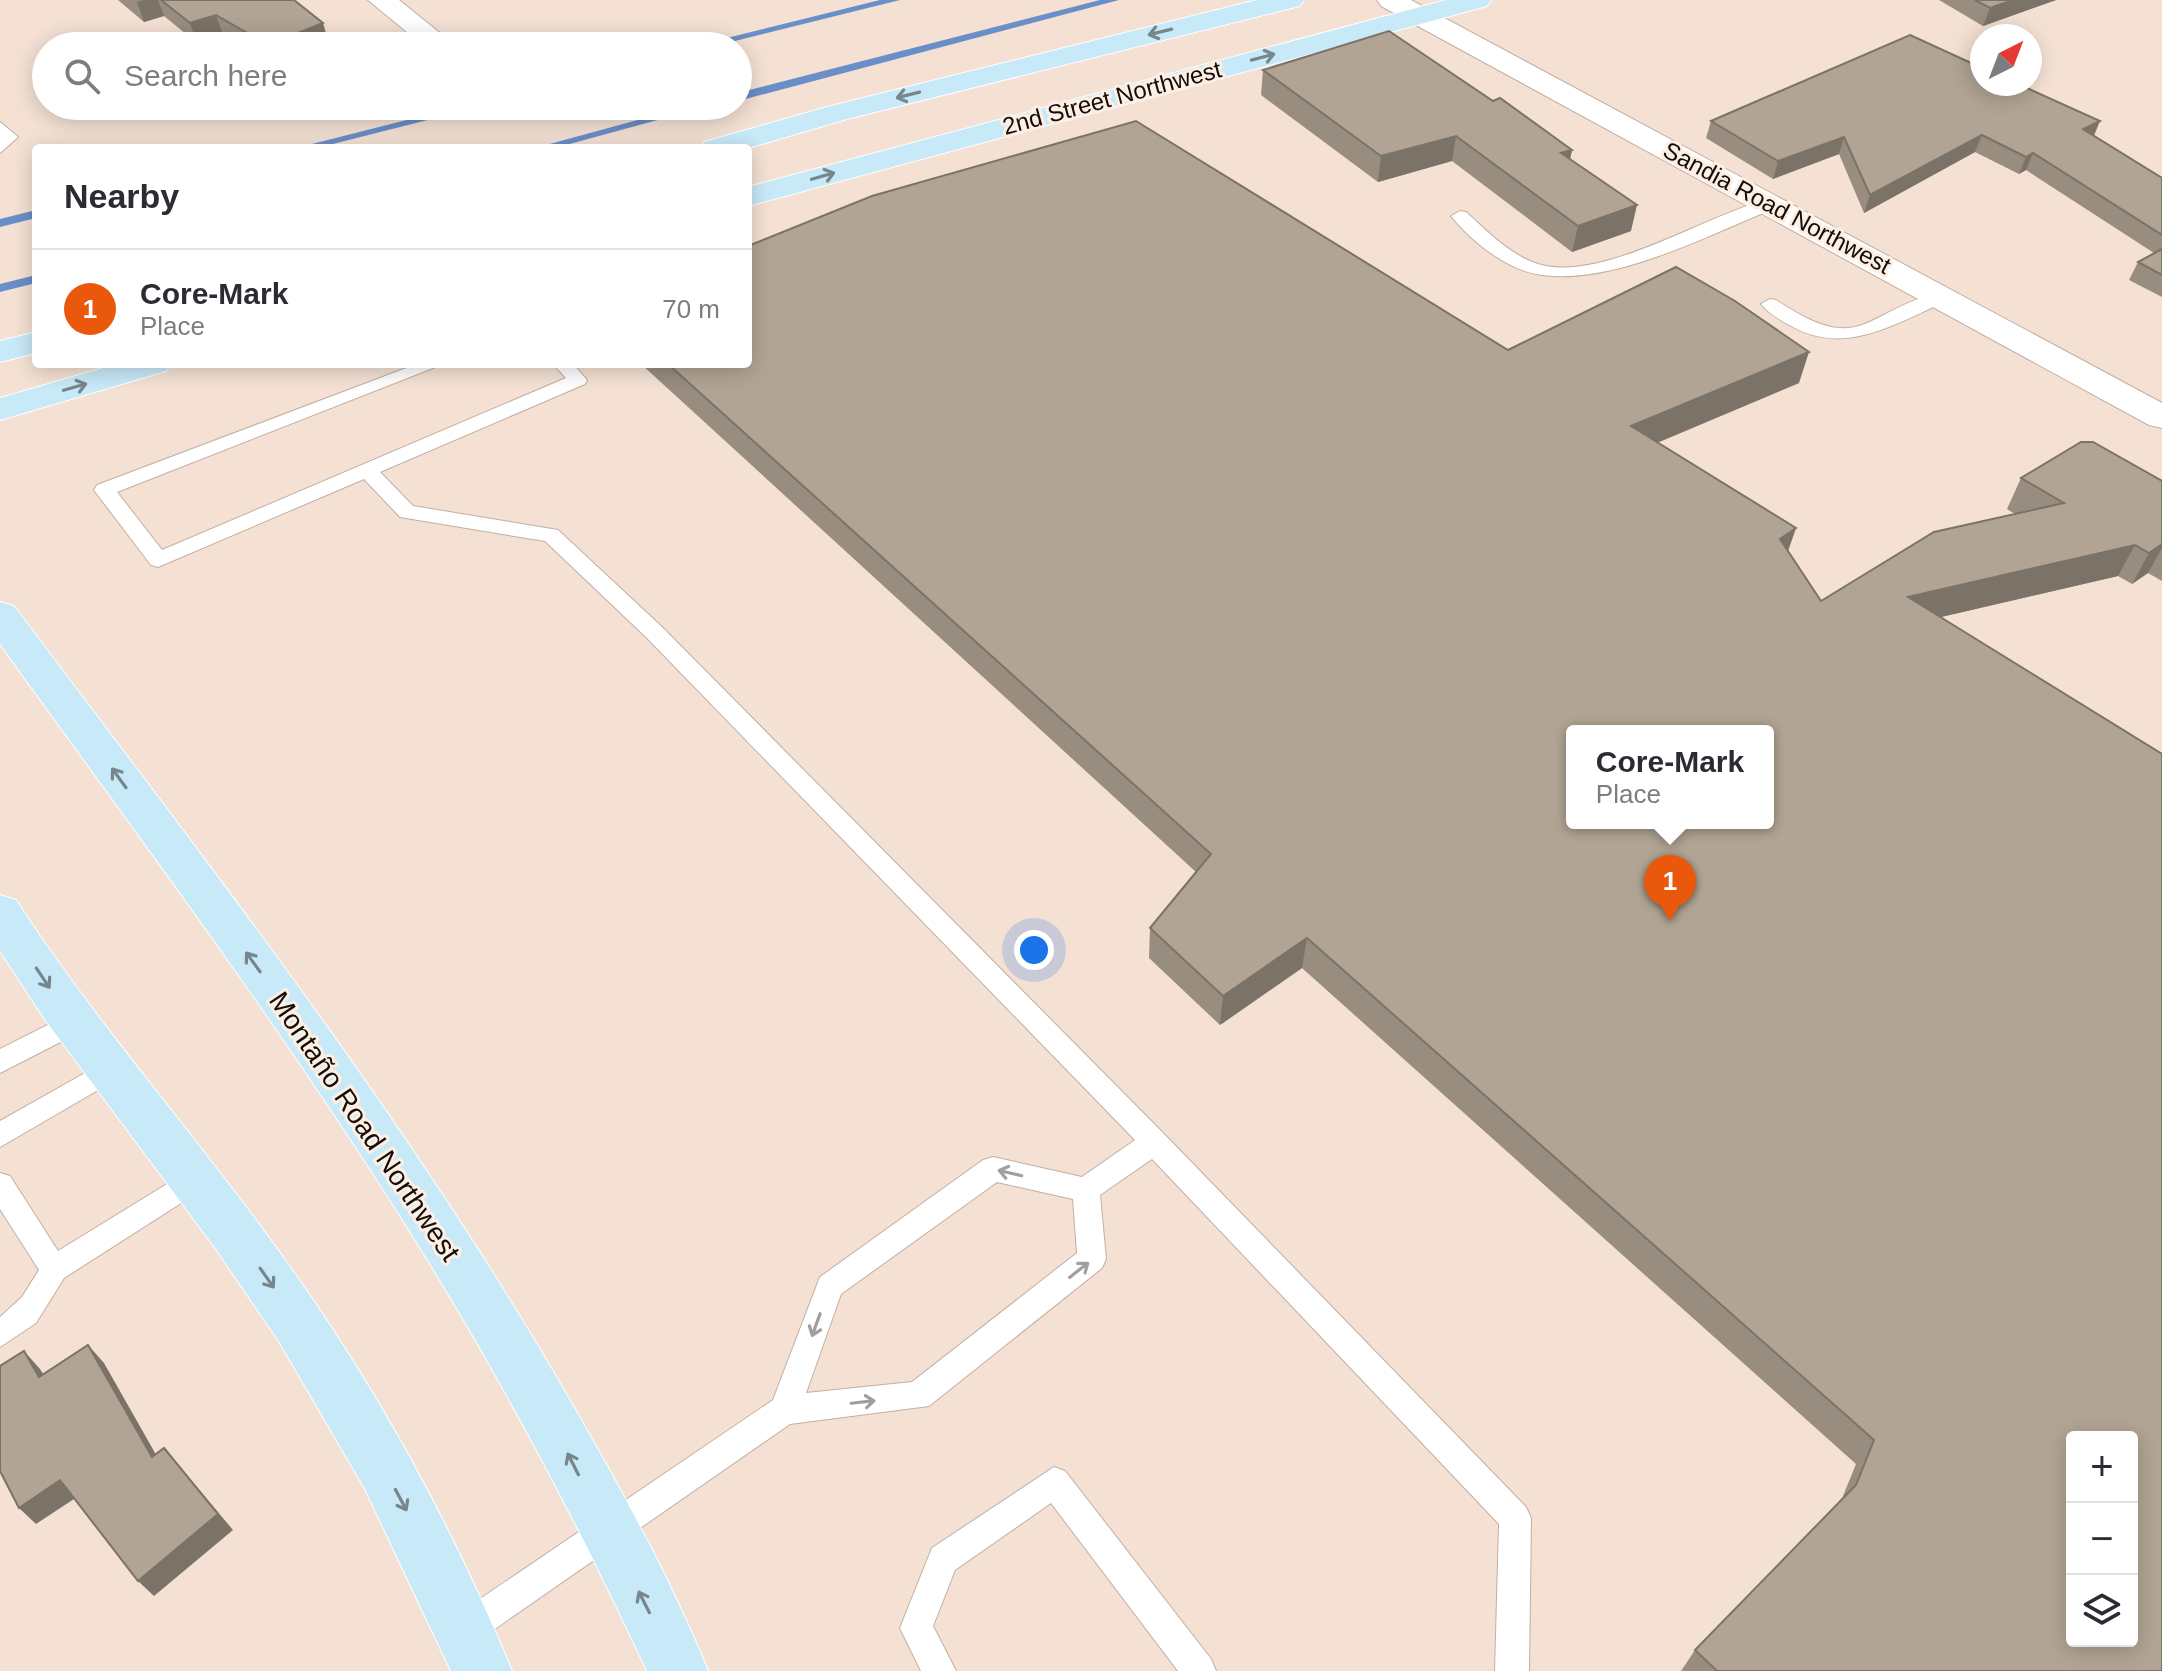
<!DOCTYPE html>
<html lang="en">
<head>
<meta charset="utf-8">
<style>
	:root { --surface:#fff; --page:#f2f2f3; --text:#2b2b33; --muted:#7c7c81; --line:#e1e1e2; --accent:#ea580c }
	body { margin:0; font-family:Helvetica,sans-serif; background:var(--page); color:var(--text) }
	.controls { position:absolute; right:24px; bottom:24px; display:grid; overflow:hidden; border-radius:8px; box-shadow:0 4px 20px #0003 }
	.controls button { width:72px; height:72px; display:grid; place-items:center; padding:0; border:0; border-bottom:2px solid var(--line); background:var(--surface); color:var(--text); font:40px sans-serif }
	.compass { position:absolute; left:1970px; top:24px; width:72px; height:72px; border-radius:50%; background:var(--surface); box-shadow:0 4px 20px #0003; rotate:42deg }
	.you { position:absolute; left:1034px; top:950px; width:28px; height:28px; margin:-20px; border:6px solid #fff; border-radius:50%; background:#1a73e8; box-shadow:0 0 0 12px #1a73e833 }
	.badge { display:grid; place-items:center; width:52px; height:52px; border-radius:50%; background:var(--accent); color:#fff; font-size:26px; font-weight:700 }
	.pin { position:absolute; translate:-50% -66px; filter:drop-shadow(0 2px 4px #0008) }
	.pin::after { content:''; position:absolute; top:42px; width:28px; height:24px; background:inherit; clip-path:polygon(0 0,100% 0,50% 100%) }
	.popup { position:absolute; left:1566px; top:725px; width:208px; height:104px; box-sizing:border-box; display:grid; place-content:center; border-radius:8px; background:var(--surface); filter:drop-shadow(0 2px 6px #0005); font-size:26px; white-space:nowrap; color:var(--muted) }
	.popup b { font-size:30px; color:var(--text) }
	.popup::after { content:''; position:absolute; left:50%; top:100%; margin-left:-16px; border:16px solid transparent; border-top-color:var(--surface) }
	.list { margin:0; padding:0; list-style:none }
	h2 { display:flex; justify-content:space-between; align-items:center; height:104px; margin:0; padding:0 32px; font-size:34px }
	h2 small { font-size:26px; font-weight:400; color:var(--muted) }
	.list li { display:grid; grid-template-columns:52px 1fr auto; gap:24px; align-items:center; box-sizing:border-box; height:120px; padding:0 32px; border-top:2px solid var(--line) }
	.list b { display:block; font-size:30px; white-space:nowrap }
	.list p { margin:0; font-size:26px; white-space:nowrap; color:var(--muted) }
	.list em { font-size:26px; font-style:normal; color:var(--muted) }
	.icon { flex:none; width:44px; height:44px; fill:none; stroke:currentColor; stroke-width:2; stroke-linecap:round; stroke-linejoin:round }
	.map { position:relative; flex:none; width:2162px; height:1671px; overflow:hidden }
	.search { position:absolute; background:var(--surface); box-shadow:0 4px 20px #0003; left:32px; top:32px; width:720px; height:88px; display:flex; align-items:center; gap:20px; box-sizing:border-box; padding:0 28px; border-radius:44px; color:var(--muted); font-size:30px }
	.panel { position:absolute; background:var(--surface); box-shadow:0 4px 20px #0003; left:32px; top:144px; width:720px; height:224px; border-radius:8px }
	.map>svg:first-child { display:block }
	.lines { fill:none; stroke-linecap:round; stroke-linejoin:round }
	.stream { fill:#6a8ec8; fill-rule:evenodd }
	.service-casing { stroke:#c1afa2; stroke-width:2 }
	.minor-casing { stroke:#c1afa2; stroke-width:2 }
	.primary-casing { stroke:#fff; stroke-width:2 }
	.service { fill:#fff; fill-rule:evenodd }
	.minor { fill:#fff; fill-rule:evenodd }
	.primary { fill:#c8e9f8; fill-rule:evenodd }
	.wall { fill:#988d7f }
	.shaded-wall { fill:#7c7368 }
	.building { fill:#b1a494; stroke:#7c7368; stroke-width:2; fill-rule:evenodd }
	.oneway { stroke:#77868c }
	.oneway2 { stroke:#a19e9d }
	.labels { text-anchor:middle; stroke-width:6; stroke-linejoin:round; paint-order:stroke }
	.far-street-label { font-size:24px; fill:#130d09; stroke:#feefe4 }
	.street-label { font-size:28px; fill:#130d09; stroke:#feefe4 }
</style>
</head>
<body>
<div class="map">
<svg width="2162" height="1671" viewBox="0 0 2162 1671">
	<rect width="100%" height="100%" fill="#f4e1d4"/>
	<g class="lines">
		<g class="stream">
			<path d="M880,0H900L715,46H695Z"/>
			<path d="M1100,0H1119L738,101V93Z"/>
			<path d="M462,106H483L317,148H296Z"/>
			<path d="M689,106H709L555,148H535Z"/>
			<path d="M36,210V218L0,227V219Z"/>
			<path d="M36,275V283L0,292V284Z"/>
		</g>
		<defs>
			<g id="service">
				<path d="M0,122L18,137L0,153Z"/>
				<path d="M1769,199L1775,200V208C1709,235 1614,285 1542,275C1508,271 1472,242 1451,216L1460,211L1466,212C1487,231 1508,253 1535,263C1598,286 1707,214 1769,199Z"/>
				<path d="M1941,292L1947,293V301C1896,323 1845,357 1791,326C1780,320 1768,313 1761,304L1770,299L1776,300C1863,358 1861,312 1941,292Z"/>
				<path d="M417,364H443L117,492L162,550L566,378L553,364H573L587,380L585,384L380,472L413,506L558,530L662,627L1164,1134L1526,1507L1531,1518L1529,1671H1495L1499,1524L1152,1159L1100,1195L1106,1259L1102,1268L929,1406L790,1424L476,1642L464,1646L452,1642L448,1630L452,1618L773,1400L820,1277L983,1160L993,1157L1082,1177L1135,1140L646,637L545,541L400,517L364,479L158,567L151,565L94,490L97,485ZM997,1182L1073,1199L1077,1253L912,1382L806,1393L841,1294Z"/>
				<path d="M73,1012L82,1015L86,1023L82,1031L0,1073V1049Z"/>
				<path d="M108,1060L117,1063L121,1071L117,1079L0,1147V1121Z"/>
				<path d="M193,1168L203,1171L207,1180L203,1189L64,1278L36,1323L0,1347V1317L22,1297L39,1270L0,1209V1173L10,1176L58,1251Z"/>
				<path d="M1054,1467L1065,1471L1211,1659L1216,1671H1178L1051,1503L955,1570L933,1626L956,1671H921L900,1628L932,1548Z"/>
			</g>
			<g id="minor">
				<path d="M368,0H399L456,46H424Z"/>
				<path d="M1377,0H1411L2162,403V428L2149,425L1381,6Z"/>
			</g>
			<g id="primary">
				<path d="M1257,0H1304L1300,6L847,119L748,148H700L704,142L827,107Z"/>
				<path d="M1446,0H1491L1487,6L748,206V187Z"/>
				<path d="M36,332V353L0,362V341Z"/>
				<path d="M117,364H171L166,371L0,420V398Z"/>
				<path d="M0,602L14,606C206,862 404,1114 565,1392C617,1482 669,1575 708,1671H647C576,1518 496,1368 406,1225C280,1025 138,835 0,644Z"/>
				<path d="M0,895L16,900C99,1028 200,1140 288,1264C378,1390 453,1528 512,1671H451L365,1489L280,1343L216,1249L46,1021L0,951Z"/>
			</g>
		</defs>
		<use href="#service" class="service-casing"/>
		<use href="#minor" class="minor-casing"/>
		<use href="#primary" class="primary-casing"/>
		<use href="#service" class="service"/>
		<use href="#minor" class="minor"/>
		<use href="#primary" class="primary"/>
	</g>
	<g class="wall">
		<path d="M118,0H294L329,43L321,46H242L223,35L197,43L164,16L144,22Z"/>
		<path d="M1939,0H2056L1983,26Z"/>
		<path d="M1263,70L1493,101L1572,150L1570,160L1631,231L1572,252L1452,161L1378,182L1261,95Z"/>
		<path d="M1711,121L2094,136L2162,178V297L2129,280L2138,262L2154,253L2026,170L2019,174L1975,152L1864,213L1839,154L1773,179L1706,138Z"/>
		<path d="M1508,350L1799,383L1657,443L1796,528L1788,551L1821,601L2015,514L2007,509L2021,478L2162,481V581L2148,573L2132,584L2118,576L1940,617L2162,1671H1681L1695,1650L1841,1501L1856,1464L1302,968L1220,1025L1149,958L1150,928L1196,872L641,364H748Z"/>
	</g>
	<g class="shaded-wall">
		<path d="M144,0H158L164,16L144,22L137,2Z"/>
		<path d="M2013,0H2056L1983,26L1990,8Z"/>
		<path d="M216,15L223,35L197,43L190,23Z"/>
		<path d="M323,23L329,43L321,46H268Z"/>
		<path d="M2100,121L2093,138L2083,129Z"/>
		<path d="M1982,135L1975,152L1864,213L1870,195Z"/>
		<path d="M1456,136L1452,161L1378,182L1381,156Z"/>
		<path d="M1844,137L1839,154L1773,179L1778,161Z"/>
		<path d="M1572,150L1566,176L1561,153Z"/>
		<path d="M2033,153L2026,170L2019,174L2026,157Z"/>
		<path d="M1637,205L1631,231L1572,252L1578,226Z"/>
		<path d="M1809,352L1799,383L1623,457L1631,426Z"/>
		<path d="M1796,528L1785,559L1780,539Z"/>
		<path d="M2162,544V548L2148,573L2132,584L2149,553Z"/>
		<path d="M2135,545L2118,576L1894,628L1908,597Z"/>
		<path d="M1307,938L1302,968L1220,1025L1223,996Z"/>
		<path d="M88,1345L104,1363L167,1474L152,1457Z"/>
		<path d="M24,1351L40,1369L56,1394L39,1377Z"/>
		<path d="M164,1448L233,1530L154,1596L138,1581Z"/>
		<path d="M60,1480L77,1497L36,1524L19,1508Z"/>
	</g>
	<g class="building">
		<path d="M161,0H294L323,23L268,45L216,15L190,23Z"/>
		<path d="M1975,0H2013L1990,8Z"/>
		<path d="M1389,31L1493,101L1500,98L1572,150L1561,153L1637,205L1578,226L1456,136L1381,156L1263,70Z"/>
		<path d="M1910,35L1982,68V84H2018L2100,121L2083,129L2162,178V235L2033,153L2026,157L1982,135L1870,195L1844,137L1778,161L1711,121Z"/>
		<path d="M1136,121L1508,350L1676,267L1735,301L1809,352L1631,426L1796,528L1780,539L1821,601L1934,532L2064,503L2021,478L2081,442H2093L2162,481V544L2149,553L2135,545L1908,597L2162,754V1671H1717L1695,1650L1856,1485L1874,1440L1307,938L1223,996L1150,928L1211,854L668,364H748V246L872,196ZM1572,731H1768V823H1572ZM2072,1437H2132V1641H2072Z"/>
		<path d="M2162,249V275L2138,262Z"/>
		<path d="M88,1345L152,1457L164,1448L218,1514L138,1581L60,1480L19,1508L0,1471V1366L24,1351L39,1377Z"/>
	</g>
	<defs><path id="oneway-shaft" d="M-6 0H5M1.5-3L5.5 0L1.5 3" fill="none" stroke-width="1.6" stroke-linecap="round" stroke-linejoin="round" transform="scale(2)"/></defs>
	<g class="oneway">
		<use href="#oneway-shaft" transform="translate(1160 32) rotate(166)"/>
		<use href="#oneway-shaft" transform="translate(1263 57) rotate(-15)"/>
		<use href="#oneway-shaft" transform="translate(908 95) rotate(166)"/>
		<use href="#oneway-shaft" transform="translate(823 176) rotate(-16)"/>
		<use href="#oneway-shaft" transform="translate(75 387) rotate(-16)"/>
		<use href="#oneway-shaft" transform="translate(119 778) rotate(-126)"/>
		<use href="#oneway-shaft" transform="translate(253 962) rotate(-126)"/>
		<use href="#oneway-shaft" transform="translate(43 978) rotate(56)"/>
		<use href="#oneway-shaft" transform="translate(267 1278) rotate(55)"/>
		<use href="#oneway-shaft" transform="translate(573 1464) rotate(-117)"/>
		<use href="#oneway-shaft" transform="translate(401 1500) rotate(62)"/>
		<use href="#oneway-shaft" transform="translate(644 1602) rotate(-117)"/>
	</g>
	<g class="oneway2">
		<use href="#oneway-shaft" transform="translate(1010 1173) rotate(-167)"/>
		<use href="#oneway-shaft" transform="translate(1079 1270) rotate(-38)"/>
		<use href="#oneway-shaft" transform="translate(816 1325) rotate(110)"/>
		<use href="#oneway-shaft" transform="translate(863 1402) rotate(-6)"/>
	</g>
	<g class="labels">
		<g class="far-street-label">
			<text transform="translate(1112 98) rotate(-15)" y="8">2nd Street Northwest</text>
			<text transform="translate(1777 208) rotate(28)" y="8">Sandia Road Northwest</text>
		</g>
		<g class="street-label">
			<text transform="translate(365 1126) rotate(56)" y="10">Montaño Road Northwest</text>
		</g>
	</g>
</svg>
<div class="controls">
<button>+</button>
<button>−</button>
<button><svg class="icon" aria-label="layers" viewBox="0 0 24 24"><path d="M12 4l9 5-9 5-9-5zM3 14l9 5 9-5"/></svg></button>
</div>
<svg class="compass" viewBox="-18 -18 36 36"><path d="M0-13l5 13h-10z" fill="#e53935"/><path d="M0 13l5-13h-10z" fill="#7c7c81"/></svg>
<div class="you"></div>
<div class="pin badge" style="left:1670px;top:921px">1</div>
<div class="popup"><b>Core-Mark</b>Place</div>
<div class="search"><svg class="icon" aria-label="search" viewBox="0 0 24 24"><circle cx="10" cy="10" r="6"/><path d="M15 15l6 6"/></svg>Search here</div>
<section class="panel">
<h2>Nearby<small></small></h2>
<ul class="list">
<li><span class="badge">1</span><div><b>Core-Mark</b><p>Place</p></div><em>70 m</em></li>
</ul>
</section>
</div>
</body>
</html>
